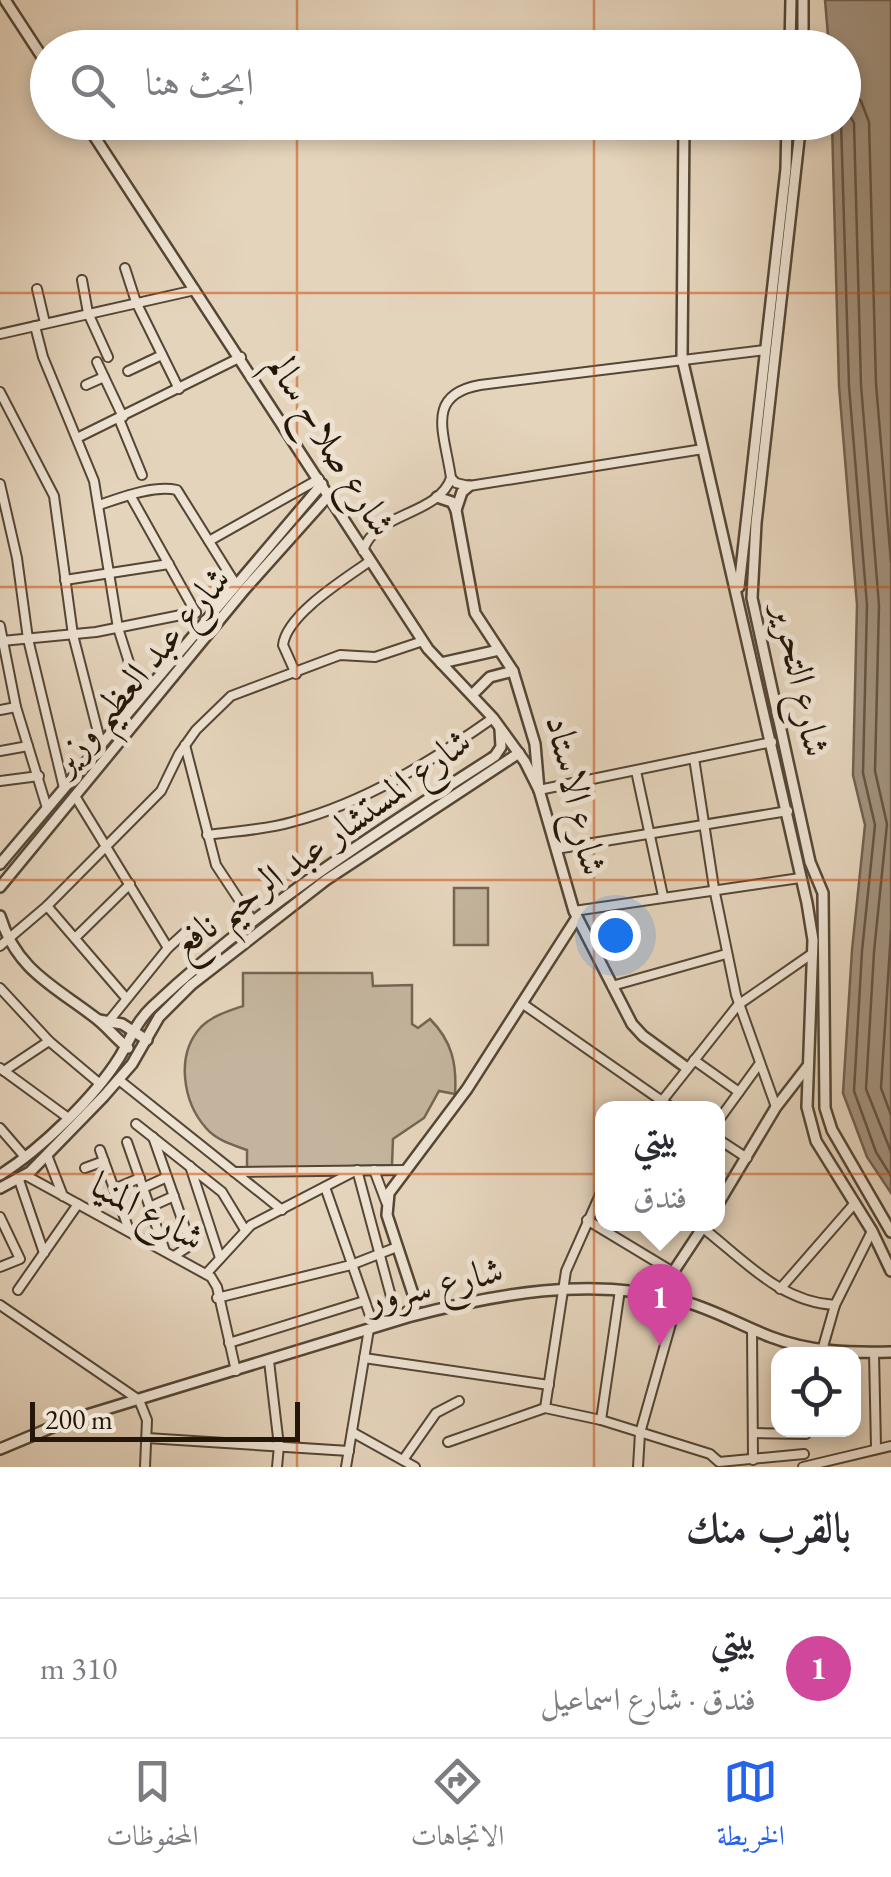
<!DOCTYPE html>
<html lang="ar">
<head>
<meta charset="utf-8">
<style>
	:root { --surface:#fff; --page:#f7f7f7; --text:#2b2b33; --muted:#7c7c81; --line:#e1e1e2; --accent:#2563eb }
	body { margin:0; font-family:"EB Garamond",Amiri,serif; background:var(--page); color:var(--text); direction:rtl }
	.controls { position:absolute; right:30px; bottom:30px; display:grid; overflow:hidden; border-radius:20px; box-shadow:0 5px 15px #0003 }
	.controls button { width:90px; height:90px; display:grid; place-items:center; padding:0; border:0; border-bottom:2px solid var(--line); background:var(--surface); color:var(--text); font:50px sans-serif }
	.scale { position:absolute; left:30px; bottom:25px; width:270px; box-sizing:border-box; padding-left:10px; border:5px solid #241608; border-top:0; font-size:28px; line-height:35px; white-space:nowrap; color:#241608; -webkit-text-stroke:8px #eee3d3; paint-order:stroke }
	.you { position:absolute; left:615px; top:935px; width:35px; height:35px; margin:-25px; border:8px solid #fff; border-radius:50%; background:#1a73e8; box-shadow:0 0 0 15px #1a73e833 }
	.badge { display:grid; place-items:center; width:65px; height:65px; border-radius:50%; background:var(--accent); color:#fff; font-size:32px; font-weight:700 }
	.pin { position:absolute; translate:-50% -82px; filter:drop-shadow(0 2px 5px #0008) }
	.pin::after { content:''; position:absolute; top:52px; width:35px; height:30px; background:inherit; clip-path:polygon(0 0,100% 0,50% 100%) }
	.popup { position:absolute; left:595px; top:1101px; width:130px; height:130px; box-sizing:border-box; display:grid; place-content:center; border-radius:20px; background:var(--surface); filter:drop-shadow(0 2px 8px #0005); font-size:32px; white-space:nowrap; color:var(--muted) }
	.popup b { font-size:38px; color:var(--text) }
	.popup::after { content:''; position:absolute; left:50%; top:100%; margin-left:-20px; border:20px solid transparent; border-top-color:var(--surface) }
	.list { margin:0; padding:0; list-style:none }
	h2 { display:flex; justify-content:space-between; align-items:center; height:130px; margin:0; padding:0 40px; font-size:42px }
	h2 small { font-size:32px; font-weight:400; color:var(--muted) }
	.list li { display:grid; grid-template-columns:65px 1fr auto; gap:30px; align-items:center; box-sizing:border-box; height:140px; padding:0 40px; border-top:2px solid var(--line) }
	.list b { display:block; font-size:38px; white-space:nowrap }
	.list p { margin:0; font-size:32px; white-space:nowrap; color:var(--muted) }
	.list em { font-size:32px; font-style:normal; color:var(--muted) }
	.icon { flex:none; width:55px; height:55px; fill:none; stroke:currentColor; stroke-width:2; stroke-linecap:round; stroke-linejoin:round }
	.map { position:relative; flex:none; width:891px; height:1467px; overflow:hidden; direction:ltr }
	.search { position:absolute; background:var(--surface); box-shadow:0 5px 15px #0003; left:30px; right:30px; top:30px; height:110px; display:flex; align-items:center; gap:25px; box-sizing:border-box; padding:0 35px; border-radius:55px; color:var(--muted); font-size:38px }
	.sheet { height:270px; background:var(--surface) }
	nav { display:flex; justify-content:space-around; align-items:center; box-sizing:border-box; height:140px; border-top:2px solid var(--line); background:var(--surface); font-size:28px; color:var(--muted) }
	nav a { display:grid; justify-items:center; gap:5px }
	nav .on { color:var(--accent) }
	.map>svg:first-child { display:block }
	.green { fill:#c4b49d; stroke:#746552; stroke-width:2.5 }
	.water { fill:#a3937f; stroke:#70614f; stroke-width:2.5 }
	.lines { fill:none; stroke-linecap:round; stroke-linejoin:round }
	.shore { stroke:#645444; stroke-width:2.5 }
	.minor-casing { stroke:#544635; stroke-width:12 }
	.tertiary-casing { stroke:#544635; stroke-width:14 }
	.minor { stroke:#eee3d3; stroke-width:8 }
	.tertiary { stroke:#eee3d3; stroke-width:9 }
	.grid { fill:none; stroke:#cb4f0b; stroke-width:2.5; stroke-opacity:0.55 }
	.labels { text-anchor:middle; stroke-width:10; stroke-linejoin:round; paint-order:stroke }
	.street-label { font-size:38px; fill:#241608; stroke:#eee3d3 }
</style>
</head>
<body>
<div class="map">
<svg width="891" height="1467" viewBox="0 0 891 1467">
	<rect width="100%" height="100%" fill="#e5d4bc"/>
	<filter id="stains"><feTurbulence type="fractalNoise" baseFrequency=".002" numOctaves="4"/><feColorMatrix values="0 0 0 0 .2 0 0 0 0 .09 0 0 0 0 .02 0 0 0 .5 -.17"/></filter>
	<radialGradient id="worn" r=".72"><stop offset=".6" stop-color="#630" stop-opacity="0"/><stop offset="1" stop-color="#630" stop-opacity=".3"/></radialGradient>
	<g class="green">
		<rect x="454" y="888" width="34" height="57"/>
		<path d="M243,973H372L373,986L412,985V1024L418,1028L430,1019C452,1041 457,1064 455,1094L439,1091L424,1118L393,1139L392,1165L247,1169V1150C233,1145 216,1140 206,1128C183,1102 175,1055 201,1027C212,1016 228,1011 243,1006Z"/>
	</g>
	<path class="water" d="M825,0H891V1193L867,1157L843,1093L852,950L865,825L853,775L857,605L839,386L832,123L844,122V48L829,47Z"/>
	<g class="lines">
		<g class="shore">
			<path d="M844,85L861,101L869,122L876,384L891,562"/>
			<path d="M844,105L854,123L861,385L879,605L875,771L887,824L874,952L866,1089L891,1152"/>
			<path d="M841,122L849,386L867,605L863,773L875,825L862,951L854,1091L876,1152L891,1176"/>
			<path d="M891,931L881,1088L891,1115"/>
		</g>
		<defs>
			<g id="minor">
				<path d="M125,268L136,302L179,389"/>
				<path d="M82,280L88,313L108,357"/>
				<path d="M37,289L45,323"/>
				<path d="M35,326L43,357L94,481L118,628L140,697"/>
				<path d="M0,334L195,290"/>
				<path d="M97,362L123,417"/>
				<path d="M128,371L162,355"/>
				<path d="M86,385L104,377"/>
				<path d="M0,392L54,496L73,635L101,744"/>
				<path d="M119,419L142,475"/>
				<path d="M77,438L241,357"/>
				<path d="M451,478L456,483L469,486L703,449"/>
				<path d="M0,484L17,558L28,639L64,788"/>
				<path d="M130,495L196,613"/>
				<path d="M99,505C123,497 153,485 177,490L235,583"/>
				<path d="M209,541L319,479"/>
				<path d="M363,551C374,512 438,516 451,478C445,434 424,395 480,385L765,350"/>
				<path d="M65,580L169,564"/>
				<path d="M0,626L16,707L47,808"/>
				<path d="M2,641L96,632L196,612"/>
				<path d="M296,674L283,645C287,614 345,579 370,561"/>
				<path d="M0,710L16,707"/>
				<path d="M185,745L216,865L253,921"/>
				<path d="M0,751L28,746"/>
				<path d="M694,758L714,888L736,995L776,1107"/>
				<path d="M636,771L663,896"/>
				<path d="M0,781L39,776"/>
				<path d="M539,790L772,742"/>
				<path d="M75,796L168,948"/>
				<path d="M207,835C235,831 265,830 292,822C366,802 432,761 493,718"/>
				<path d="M556,849L788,811"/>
				<path d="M47,906L126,998"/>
				<path d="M574,911L800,878"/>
				<path d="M75,938L130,884"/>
				<path d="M0,946L47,906L161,791L179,754L196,730L231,696L340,655L375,657L423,641"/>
				<path d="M612,986L726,954"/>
				<path d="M0,988L49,1041L99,1083"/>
				<path d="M523,1004L672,1108"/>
				<path d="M109,1021L168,948L191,927"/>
				<path d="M694,1060L739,1092"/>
				<path d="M0,1068L67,1117"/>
				<path d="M4,1071L49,1041"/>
				<path d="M119,1080L282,1210"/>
				<path d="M662,1101L738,1005L813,953"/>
				<path d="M718,1121L760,1063"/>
				<path d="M136,1124L222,1192L245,1230"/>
				<path d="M0,1128L25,1157"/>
				<path d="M153,1137L191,1245L174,1256"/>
				<path d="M718,1139L747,1158"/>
				<path d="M127,1142L165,1251"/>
				<path d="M100,1150L129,1230"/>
				<path d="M47,1155L63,1196"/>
				<path d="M190,1166L220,1258"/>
				<path d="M85,1168L104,1161"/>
				<path d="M374,1170L386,1202"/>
				<path d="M234,1172L405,1170"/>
				<path d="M25,1175L211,1277L217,1287L236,1371"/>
				<path d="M19,1180L44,1253"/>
				<path d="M325,1187L374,1327"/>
				<path d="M143,1188L167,1177"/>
				<path d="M114,1189L140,1178"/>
				<path d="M150,1207L174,1196"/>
				<path d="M0,1217L20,1259L0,1267"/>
				<path d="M587,1220L673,1272"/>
				<path d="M703,1228C744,1260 780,1302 835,1305"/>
				<path d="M206,1274L251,1225L357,1170L396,1315"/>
				<path d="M780,1289L855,1203"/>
				<path d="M18,1290L78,1204"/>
				<path d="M217,1298L351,1265L397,1247"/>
				<path d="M0,1305L139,1400L147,1420L145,1467"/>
				<path d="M752,1329L753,1460"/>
				<path d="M229,1343L364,1301"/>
				<path d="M874,1353L876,1448"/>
				<path d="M821,1354L835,1305L872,1231"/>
				<path d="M364,1358L549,1385"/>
				<path d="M269,1361L279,1446L277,1467"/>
				<path d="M545,1408L566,1271L602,1190"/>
				<path d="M601,1420L620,1290"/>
				<path d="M352,1432L415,1467"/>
				<path d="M753,1433L806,1434"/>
				<path d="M147,1438L349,1451"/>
				<path d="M448,1442L545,1408L601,1420L710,1454L719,1462L804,1454"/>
				<path d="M403,1460L436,1413L459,1401"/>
				<path d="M346,1467L369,1329"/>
				<path d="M638,1467L640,1433L678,1299"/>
				<path d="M803,1467L891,1446"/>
			</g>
			<g id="tertiary">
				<path d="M5,0L48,66"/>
				<path d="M803,0V48"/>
				<path d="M790,48L791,0"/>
				<path d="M85,122L428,649L493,718L525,762L539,790"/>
				<path d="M684,122L682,358L807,903L813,940L807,1107L816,1141L872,1231L891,1271"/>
				<path d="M801,122L756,523L752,598L810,862L823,893L825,1108L832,1130L891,1232"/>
				<path d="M469,486L462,492L456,510L475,613L513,671L535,744L539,790L574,911L632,1024L643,1036L687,1068"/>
				<path d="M437,497L452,502L456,510"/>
				<path d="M739,587L786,169L787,122"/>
				<path d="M441,663L499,650"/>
				<path d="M473,694L490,677L513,671"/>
				<path d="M0,864L322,484"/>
				<path d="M0,887L245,589L329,495"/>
				<path d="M0,916C16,969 52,985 93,1016C106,1025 115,1038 128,1048"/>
				<path d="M99,1020L122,1024L147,1040"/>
				<path d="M0,1175C40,1150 94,1098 119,1058C130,1040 136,1022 152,1007C256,909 375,833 495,756L501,747L500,729"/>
				<path d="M0,1188L30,1172L104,1096L132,1064L159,1017L191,985L326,880L519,753"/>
				<path d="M718,1204L776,1107L807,1067"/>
				<path d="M658,1295L705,1224"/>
				<path d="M407,1312L414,1309L416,1303L387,1215L389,1193L467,1089L576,919"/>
				<path d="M0,1449L67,1421L408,1317C495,1294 591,1276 679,1300C711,1308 740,1325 771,1337C810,1352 849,1353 891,1352"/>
			</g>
		</defs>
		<use href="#minor" class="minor-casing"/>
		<use href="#tertiary" class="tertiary-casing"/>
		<use href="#minor" class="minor"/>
		<use href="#tertiary" class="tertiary"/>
	</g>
	<path class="grid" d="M297,0V48M594,0V48M297,122V1467M594,122V1467M0,293H891M0,587H891M0,880H891M0,1174H891"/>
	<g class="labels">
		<g class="street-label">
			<text transform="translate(332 445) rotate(58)" y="13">شارع صلاح سالم</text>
			<text transform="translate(140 670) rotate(-50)" y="13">شارع عبد العظيم وزير</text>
			<text transform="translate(802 680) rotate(78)" y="13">شارع التحرير</text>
			<text transform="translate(577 795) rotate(77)" y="13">شارع الاستاد</text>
			<text transform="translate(321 842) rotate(-36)" y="13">شارع المستشار عبد الرحيم نافع</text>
			<text transform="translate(148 1211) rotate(29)" y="13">شارع المنيا</text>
			<text transform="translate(435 1284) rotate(-13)" y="13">شارع سرور</text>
		</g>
	</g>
	<rect width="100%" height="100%" filter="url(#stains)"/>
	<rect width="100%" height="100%" fill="url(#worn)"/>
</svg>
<div class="controls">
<button><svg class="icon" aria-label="locate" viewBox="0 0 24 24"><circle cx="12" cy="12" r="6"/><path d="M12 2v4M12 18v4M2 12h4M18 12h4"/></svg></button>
</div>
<div class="scale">200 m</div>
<div class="you"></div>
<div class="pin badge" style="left:660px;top:1346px;background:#d1479c">1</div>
<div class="popup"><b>بيتي</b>فندق</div>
<div class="search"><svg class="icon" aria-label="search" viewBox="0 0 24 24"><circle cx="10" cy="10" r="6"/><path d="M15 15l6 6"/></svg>ابحث هنا</div>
</div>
<section class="sheet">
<h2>بالقرب منك<small></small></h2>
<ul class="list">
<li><span class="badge" style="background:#d1479c">1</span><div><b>بيتي</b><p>فندق · شارع اسماعيل</p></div><em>310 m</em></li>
</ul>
</section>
<nav>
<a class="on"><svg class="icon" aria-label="map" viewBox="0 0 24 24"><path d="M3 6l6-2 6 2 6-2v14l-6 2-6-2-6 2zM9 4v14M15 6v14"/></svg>الخريطة</a>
<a><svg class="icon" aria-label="directions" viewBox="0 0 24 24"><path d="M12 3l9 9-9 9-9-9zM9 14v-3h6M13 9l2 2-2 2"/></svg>الاتجاهات</a>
<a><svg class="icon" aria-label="saved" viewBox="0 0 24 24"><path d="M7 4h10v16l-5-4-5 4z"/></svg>المحفوظات</a>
</nav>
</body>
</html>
